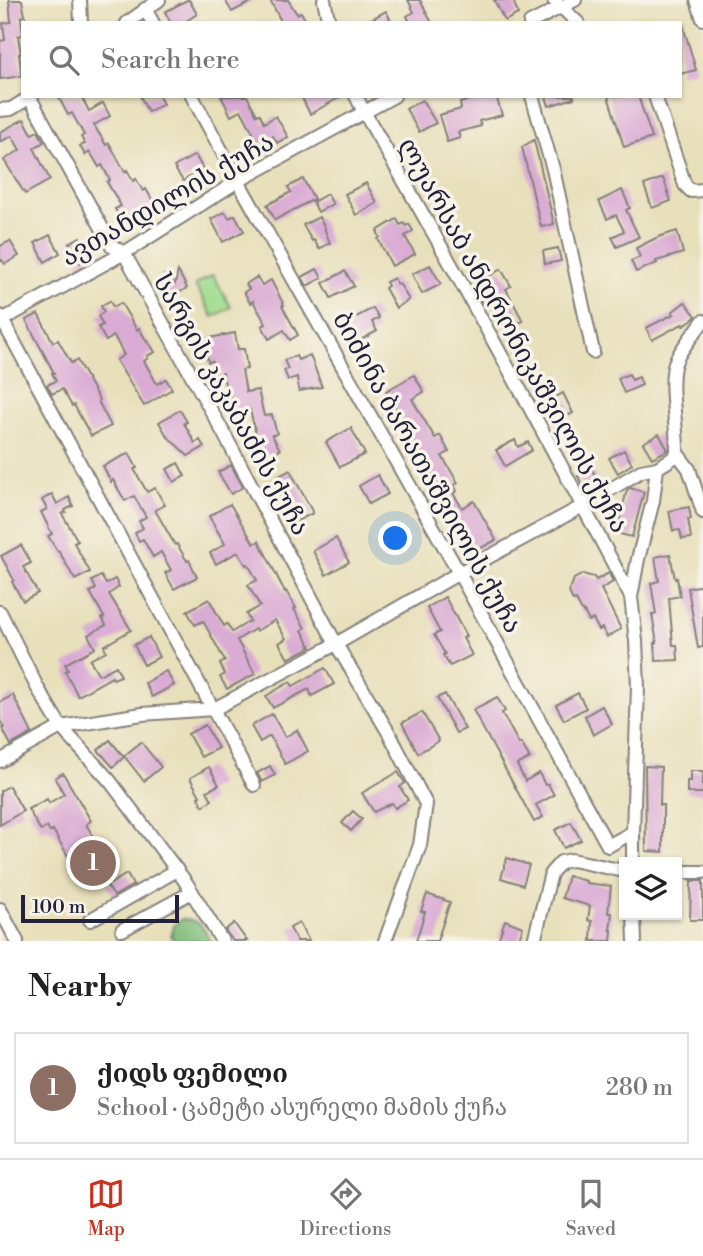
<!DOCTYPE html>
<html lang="en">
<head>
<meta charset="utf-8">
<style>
	:root { --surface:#fff; --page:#f2f2f2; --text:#222; --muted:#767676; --line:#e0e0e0; --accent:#c8321e }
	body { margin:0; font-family:"Libre Bodoni","Noto Serif Georgian",serif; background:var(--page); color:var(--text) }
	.controls { position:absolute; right:21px; bottom:21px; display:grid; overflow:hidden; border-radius:0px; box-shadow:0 2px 5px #0004 }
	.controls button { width:63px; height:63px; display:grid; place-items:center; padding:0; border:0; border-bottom:2px solid var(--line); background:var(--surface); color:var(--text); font:35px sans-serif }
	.scale { position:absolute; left:21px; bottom:18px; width:158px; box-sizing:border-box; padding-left:7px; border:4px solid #22223b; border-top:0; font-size:19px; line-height:24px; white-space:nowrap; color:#22223b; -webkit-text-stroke:5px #f7f3e8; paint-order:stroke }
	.you { position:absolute; left:396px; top:539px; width:24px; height:24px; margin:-18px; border:5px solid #fff; border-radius:50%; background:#1a73e8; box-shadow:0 0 0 10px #1a73e833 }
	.badge { display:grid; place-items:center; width:46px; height:46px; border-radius:50%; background:var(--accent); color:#fff; font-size:23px; font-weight:700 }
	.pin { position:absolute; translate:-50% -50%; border:4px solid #fff; box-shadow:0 2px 7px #0006 }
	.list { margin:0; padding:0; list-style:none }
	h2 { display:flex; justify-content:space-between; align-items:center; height:91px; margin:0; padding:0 28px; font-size:30px }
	h2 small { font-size:23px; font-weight:400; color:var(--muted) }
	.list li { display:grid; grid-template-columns:46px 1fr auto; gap:21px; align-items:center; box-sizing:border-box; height:112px; margin:0 14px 14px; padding:0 14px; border:2px solid var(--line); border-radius:0px }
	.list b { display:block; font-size:26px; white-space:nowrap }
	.list p { margin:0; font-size:23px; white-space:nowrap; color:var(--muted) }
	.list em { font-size:23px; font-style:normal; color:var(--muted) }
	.icon { flex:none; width:38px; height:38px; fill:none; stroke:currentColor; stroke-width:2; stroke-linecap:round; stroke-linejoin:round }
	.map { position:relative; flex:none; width:703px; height:941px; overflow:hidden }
	.search { position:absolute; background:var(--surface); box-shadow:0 2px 5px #0004; left:21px; right:21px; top:21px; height:77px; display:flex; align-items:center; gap:18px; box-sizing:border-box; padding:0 24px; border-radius:0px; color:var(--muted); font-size:26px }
	.sheet { height:217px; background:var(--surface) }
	nav { display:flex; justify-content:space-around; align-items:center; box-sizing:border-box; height:98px; border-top:2px solid var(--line); background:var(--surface); font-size:19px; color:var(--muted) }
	nav a { display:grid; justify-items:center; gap:4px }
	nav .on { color:var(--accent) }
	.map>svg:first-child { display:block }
	.green { fill:#a2dd90; stroke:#628066; stroke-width:2 }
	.forest { fill:#81bc7a; stroke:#526f5a; stroke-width:2 }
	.building { fill:#daabd4 }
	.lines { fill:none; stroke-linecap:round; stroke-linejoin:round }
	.minor-casing { stroke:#85817b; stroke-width:16 }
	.minor { stroke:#fff; stroke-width:12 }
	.labels { text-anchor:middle; stroke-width:7; stroke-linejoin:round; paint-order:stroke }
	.street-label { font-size:26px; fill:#22223b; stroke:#f7f3e8 }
</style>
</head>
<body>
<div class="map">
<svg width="703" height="941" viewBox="0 0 703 941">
	<rect width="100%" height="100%" fill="#f7f3e8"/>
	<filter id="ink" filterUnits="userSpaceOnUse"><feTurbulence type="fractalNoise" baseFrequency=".0143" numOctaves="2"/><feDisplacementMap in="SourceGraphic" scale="14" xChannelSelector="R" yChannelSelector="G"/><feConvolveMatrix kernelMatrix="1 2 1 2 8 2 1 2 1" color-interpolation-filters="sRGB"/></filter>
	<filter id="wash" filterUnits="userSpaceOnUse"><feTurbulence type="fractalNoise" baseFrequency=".00686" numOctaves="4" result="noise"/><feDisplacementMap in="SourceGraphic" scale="28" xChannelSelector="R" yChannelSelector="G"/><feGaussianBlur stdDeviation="1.57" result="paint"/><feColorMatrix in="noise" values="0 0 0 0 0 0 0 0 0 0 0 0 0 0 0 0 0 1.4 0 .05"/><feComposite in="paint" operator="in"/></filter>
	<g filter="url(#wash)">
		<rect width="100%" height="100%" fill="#e8e0bb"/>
		<path class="green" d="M213,275L231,307L213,317L195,285Z"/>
		<path class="forest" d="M182,919C201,920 202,926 211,941H174L171,936L174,925Z"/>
		<g id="blocks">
			<g class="building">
				<path d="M9,0H22L25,16L21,17L23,35L18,36L21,54H19L22,76L0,79V41L5,40L3,23L11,22Z"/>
				<path d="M187,0H189L197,14L183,23H171L165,12Z"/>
				<path d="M225,0H255L232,12Z"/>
				<path d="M270,0H288L297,14L301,12L307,23H282Z"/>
				<path d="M408,0H420L432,23H410L407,16L414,12Z"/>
				<path d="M494,0H513L518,14L505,21Z"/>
				<path d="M386,11L392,23H364Z"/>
				<path d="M680,25H683L696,70L680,74Z"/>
				<path d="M58,96H81L89,111L103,103L110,116L94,125L106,145L109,143L125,172L127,170L133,181L136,179L143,191L146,189L159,212L127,230L115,209L121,206L107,182L110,180L102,165L99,167L90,152L85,155L80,146L85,144L81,137L84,135L72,113L68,115Z"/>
				<path d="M140,96H159L163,104L148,112Z"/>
				<path d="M221,96H247L257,115L260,114L264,123L276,116L288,137L277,143L273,136L259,144L241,110L231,116Z"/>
				<path d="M301,96H342L310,114Z"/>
				<path d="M481,96H496L502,115L479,121L481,126L458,132L460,138L447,142L439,115L461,109L460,103Z"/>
				<path d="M546,96H574V98L549,106Z"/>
				<path d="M608,96H638L652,138L624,147Z"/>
				<path d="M422,100L436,123L419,132L406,109Z"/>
				<path d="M24,119L32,134L38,131L44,142L34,148L50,180L25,194L4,160L20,150L12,136L0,142V132Z"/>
				<path d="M534,140L554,224L541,227L522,147Z"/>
				<path d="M195,155L203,169L183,181L174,167Z"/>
				<path d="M663,178L671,201L652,208L644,185Z"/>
				<path d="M303,179L314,199L275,220L267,205L291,192L288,187Z"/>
				<path d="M366,183L377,203L356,215L345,194Z"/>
				<path d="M622,190L630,208L626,210L639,237L617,247L612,237L624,231L616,215L607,219L599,201Z"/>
				<path d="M327,194L333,204L318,212L313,202Z"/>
				<path d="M225,212L229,218L235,215L244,231L223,242L211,219Z"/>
				<path d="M319,217L325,228H324L330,243L319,249L314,240L312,241L303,225Z"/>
				<path d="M397,219L400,225L404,223L406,226L409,224L413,231L405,236L415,254L392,266L378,239L380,237L377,231Z"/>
				<path d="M677,231L683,253L656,261L657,263L636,272L631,261L640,257L636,248L658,237Z"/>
				<path d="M50,235L60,253L45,262L35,243Z"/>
				<path d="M80,237L92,257L80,263L69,243Z"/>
				<path d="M10,241L19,256L5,264L2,260L0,262V246Z"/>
				<path d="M558,248L561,261L545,264L543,251Z"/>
				<path d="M430,265L441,284L422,294L412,274Z"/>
				<path d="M317,269L322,278L307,286L302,277Z"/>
				<path d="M501,269L511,286L506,289L523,321L507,329L491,299L483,304L476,291L488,284L485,279Z"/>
				<path d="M178,271L187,288L171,297L166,290L164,276L175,284Z"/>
				<path d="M345,271L354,286L331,298L323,283Z"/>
				<path d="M257,277L262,285L271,280L284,305L282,306L298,335L290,340L284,330L269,339L262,326L266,324L253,301L250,303L244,292L249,289L246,284Z"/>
				<path d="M394,278L397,284L399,283L409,300L396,308L385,288L388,286L386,282Z"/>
				<path d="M110,301L113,307L121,303L137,330L139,328L147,342L148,341L155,352L147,356L148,358L144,361L157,384L166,379L172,389L144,406L116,360L124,355L114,336L106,341L98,327L103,325L98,316L104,312L101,306Z"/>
				<path d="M685,302L696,316L694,318L683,326L682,324L652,340L646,328L674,314L672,312Z"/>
				<path d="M373,308L379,318L372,322L377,331L355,343L353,338L351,339L343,324Z"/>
				<path d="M38,314L53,342L58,340L71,363L77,360L99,400L98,401L111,426L91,436L74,405L72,406L62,389L52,394L47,385L56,381L52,373H54L26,320Z"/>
				<path d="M235,333L238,349H244L247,369L242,370L246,392L258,390L264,416L272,415L277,434L272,435L280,450L260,458L251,441L257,438L250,410L234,413L230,392H226L223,373L214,374L212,361L208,362L206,352L202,353L199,342L210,340L209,338Z"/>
				<path d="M310,355L322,387L299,391L297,377L288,380L284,370L288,369L284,360L296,356L298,360Z"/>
				<path d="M629,374L632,380L639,377L642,385L624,393L618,378Z"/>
				<path d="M414,375L424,392L412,399L435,438L440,435L449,452L442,456L458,483L454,485L457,491L453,493L462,508L474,501L496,540L470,554L445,505L449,503L427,465L424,466L402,427L395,411L397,410L386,391Z"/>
				<path d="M563,393L573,413L556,422L546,403Z"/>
				<path d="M180,410L187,422L184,423L195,443L200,440L204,447L188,456L167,436L159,422Z"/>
				<path d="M351,428L365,454L340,467L326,442Z"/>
				<path d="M659,434L668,450L652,458L643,443Z"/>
				<path d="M515,440L518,447L528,442L532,450L505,466L496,450Z"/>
				<path d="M624,450L632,464L618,473L609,458Z"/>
				<path d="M129,453L137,468L134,469L147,492L155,488L165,505L155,510L175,545L177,544L187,561L189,560L197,577L174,589L165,573L171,570L161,552L153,557L143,539L139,541L135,533L143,528L139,521L146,517L134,496L125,501L113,480L111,482L103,466Z"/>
				<path d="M178,463L185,476L174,482L167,469Z"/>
				<path d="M231,465L243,487L231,494L218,472Z"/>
				<path d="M592,469L599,485L585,491L578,476Z"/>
				<path d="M290,470L313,513L295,522L284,504L286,503L273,479Z"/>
				<path d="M378,475L388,494L369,504L359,486Z"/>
				<path d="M630,488L644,492L632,537L616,533L627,490Z"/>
				<path d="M52,494L57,504L69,497L73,506L65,510L66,512L62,514L78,541L74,543L90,572L75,580L59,551L58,552L48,536L52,534L41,512L47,509L42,500Z"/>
				<path d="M230,504L254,544L259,541L285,592L286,591L296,608L294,609L305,628L302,630L311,647L288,659L279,643L286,639L275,620L256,631L255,629L237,640L255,674L227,689L220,677L225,674L220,664L225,661L203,621L195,625L187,611L209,599L224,626L227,624L232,632L250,621L246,614L260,606L248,585L257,580L248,564L246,565L238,552L216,564L210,553L225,544L209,516Z"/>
				<path d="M689,507L691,519H688L691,538L682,539L680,530L673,531L669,511Z"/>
				<path d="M336,538L349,562L326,575L313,551Z"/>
				<path d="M21,545L31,563L23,567L38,593L23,601L12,582L14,580L1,556Z"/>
				<path d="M670,554L675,579L677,578L680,596L669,598L673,645H677L678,660L656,661L655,643H657L652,614H656L651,583L659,581L655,557Z"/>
				<path d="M609,573L613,582L601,589L621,629L607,637L602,628L599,630L593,619L589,621L584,612L583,613L576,600L573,601L569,592L574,579L583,574L594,577L596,580Z"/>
				<path d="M101,576L106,584L115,579L119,587L109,594L131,630L104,646L106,651L90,660L99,675L116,666L121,676L113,679L112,677L78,696L65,671L68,670L65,664L95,648L88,635L106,625L102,618L104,617L90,592L96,589L92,581Z"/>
				<path d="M703,585V647L698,648L688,588Z"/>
				<path d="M445,597L466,636L463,638L472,655L450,666L443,655L445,654L434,635L440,632L427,608Z"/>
				<path d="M149,637L159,657L144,665L134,645Z"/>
				<path d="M325,668L334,684L312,696L309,689L273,708L266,696L290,682L293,686Z"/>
				<path d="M166,671L174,685L152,697L145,683Z"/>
				<path d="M578,693L586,708L564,720L556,705Z"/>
				<path d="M445,694L465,729L456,733L437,698Z"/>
				<path d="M13,695L32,733L11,745L2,728L4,727L0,721V702Z"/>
				<path d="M497,697L505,711L502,713L519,744L521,743L530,758L517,765L525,781L539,773L545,785L548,784L554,795L536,805L543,817L534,822L473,710Z"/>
				<path d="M602,706L612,724L593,735L585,716Z"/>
				<path d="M422,712L439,741L418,753L402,723Z"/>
				<path d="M272,714L285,737L297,730L308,751L285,764L270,736L260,742L251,726Z"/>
				<path d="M205,725L218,748L201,757L188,734Z"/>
				<path d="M110,740L124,757L113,767L98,750Z"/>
				<path d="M141,742L161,767L144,781L124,756Z"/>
				<path d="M270,766L275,775L262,782L257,773Z"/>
				<path d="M645,766L661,767L660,805H663V852L646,851Z"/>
				<path d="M209,767L219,785L207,791L212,800L203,806L198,797L200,796L190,778Z"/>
				<path d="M690,771H703V793H687V781H690Z"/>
				<path d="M398,772L405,783L400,787L408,800L395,808L392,803L374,812L362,793Z"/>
				<path d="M63,773L91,821L86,824L104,856L90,871L87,868L83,870L80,865L78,866L73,856L69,858L53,830L50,832L47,827L41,831L28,809L47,799L49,803L64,794L55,778Z"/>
				<path d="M9,786L23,811L0,825V791Z"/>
				<path d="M353,811L362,819L351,831L342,823Z"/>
				<path d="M571,822L581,840L564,848L555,830Z"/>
				<path d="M507,858L529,865L523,885L501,878Z"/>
				<path d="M127,874L133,885L114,896L107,886Z"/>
				<path d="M568,876L586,881V883L611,886L608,913H612L610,930H612L611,941H591L592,921L588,920L590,906L562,898Z"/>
				<path d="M691,881H703V920H690Z"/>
				<path d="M427,894L450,902L437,941H416L425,912L421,911Z"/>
				<path d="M505,920L523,927L518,941H508L499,938Z"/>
				<path d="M234,923L247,941H233L228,934L225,930Z"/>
				<path d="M299,923L309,941H297L290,928Z"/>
			</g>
		</g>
	</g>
	<g filter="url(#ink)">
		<use href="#blocks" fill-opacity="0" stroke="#85817b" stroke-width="2"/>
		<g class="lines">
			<defs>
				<g id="minor">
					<path d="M80,0L81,23"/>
					<path d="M324,0L329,23"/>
					<path d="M554,0L578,23"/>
					<path d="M697,0L703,19"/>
					<path d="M145,9L153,23"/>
					<path d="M127,23L159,0"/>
					<path d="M530,23L575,0"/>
					<path d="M192,96L238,181L459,573L608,846L633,832"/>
					<path d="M356,96L364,112C457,271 545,434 631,597"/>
					<path d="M532,96L553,169L593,352"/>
					<path d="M655,96L685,185L691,191L703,190"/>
					<path d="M30,98L112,246L124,253L223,432L336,644L390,735L426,804L420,845L385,941"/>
					<path d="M0,110L11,109L32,96"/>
					<path d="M0,316L254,785"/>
					<path d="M0,321L124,253L238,181L394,96"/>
					<path d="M677,453L689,469L703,512"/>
					<path d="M0,612L37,687L61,727L110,781L185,881L222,941"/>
					<path d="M0,761L61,727L142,714L214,709L336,644L459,573L583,506L641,471L657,468"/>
					<path d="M633,862V832L638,687L636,641L631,597L638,559L653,501L657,468L673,458L677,453C678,427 666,379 677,358C684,345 695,333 703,321"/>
					<path d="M677,872H703"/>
					<path d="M0,909L17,941"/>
					<path d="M634,915L635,941"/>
					<path d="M90,920L177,870"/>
					<path d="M122,930L192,892"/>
					<path d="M534,941L551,873L561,862L572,860L624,871"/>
				</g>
			</defs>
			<use href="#minor" class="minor-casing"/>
			<use href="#minor" class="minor"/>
		</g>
	</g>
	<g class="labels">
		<g class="street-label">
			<text transform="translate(167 199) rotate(-30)" y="9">ავთანდილის ქუჩა</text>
			<text transform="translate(514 335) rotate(61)" y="9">ლუარსაბ ანდრონიკაშვილის ქუჩა</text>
			<text transform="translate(232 404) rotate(61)" y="9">სარგის კაკაბაძის ქუჩა</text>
			<text transform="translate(428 472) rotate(61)" y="9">ბიძინა ბარათაშვილის ქუჩა</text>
		</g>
	</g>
</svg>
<div class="controls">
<button><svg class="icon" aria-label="layers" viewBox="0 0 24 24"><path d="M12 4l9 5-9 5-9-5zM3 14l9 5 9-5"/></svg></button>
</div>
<div class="scale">100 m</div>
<div class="you"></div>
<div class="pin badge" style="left:93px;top:863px;background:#8d6e63">1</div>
<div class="search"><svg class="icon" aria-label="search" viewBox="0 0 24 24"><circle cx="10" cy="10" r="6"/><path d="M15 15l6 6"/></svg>Search here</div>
</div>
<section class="sheet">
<h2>Nearby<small></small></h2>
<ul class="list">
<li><span class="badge" style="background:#8d6e63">1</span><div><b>ქიდს ფემილი</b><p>School · ცამეტი ასურელი მამის ქუჩა</p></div><em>280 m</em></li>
</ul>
</section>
<nav>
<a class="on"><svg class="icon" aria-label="map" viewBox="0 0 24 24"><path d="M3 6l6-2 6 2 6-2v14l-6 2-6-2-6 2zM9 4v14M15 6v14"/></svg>Map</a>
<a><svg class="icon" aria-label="directions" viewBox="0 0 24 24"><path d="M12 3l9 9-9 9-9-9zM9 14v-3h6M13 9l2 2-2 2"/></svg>Directions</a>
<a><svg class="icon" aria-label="saved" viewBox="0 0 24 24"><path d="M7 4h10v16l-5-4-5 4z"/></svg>Saved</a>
</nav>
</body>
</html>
